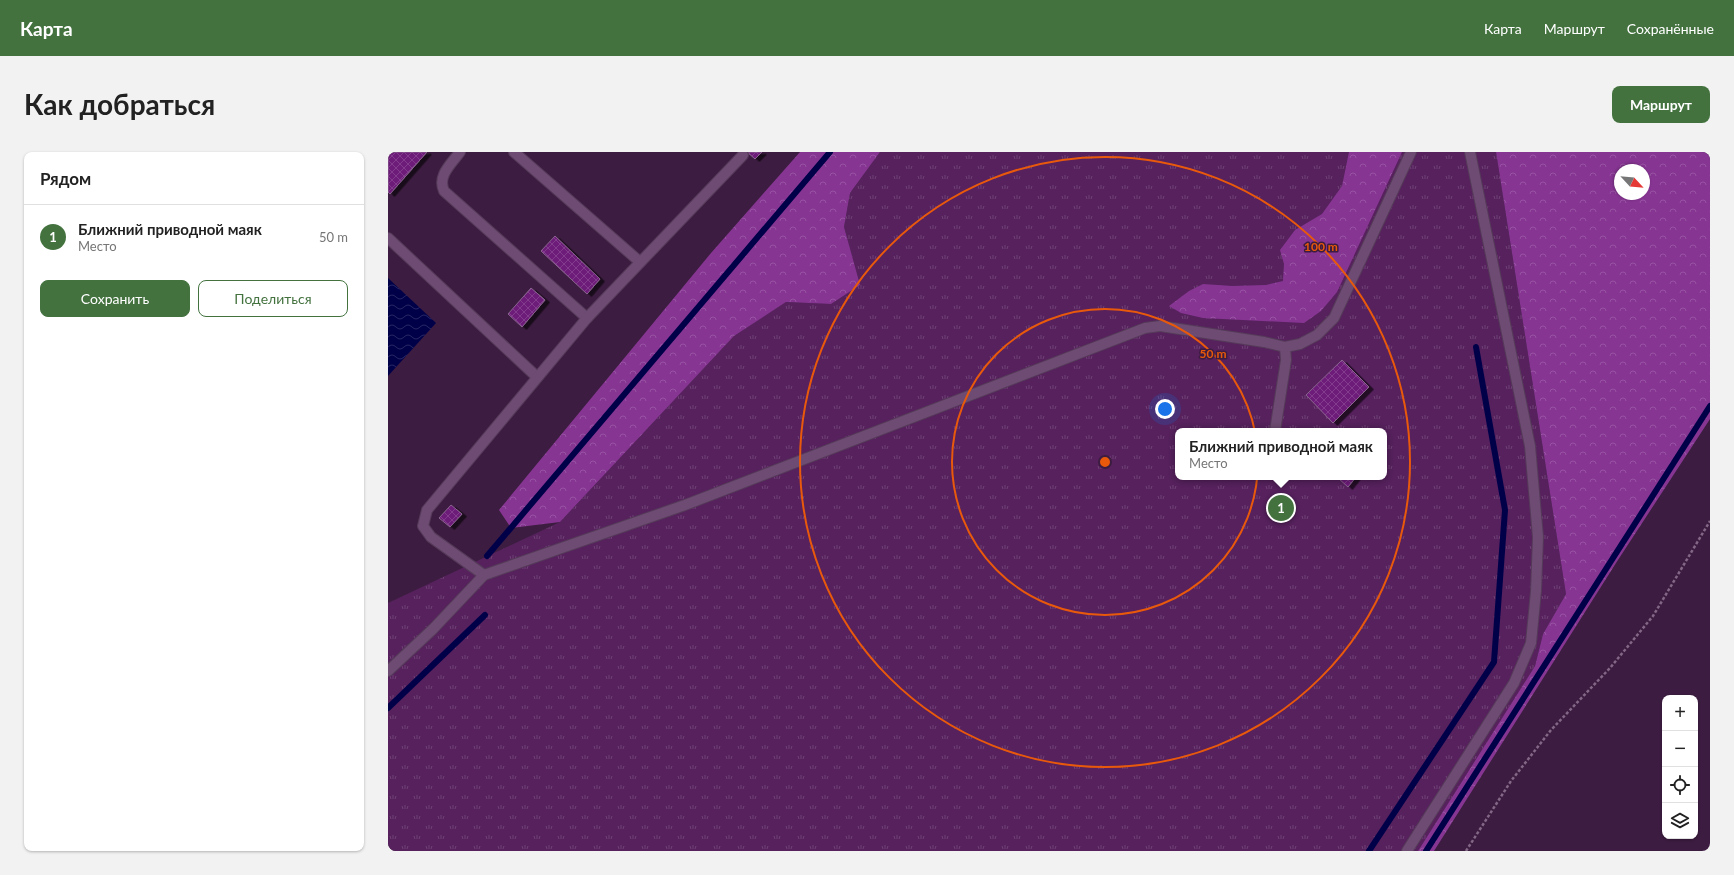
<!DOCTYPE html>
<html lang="ru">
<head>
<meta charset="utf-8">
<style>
	:root { --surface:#fff; --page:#f2f2f2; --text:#222; --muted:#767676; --line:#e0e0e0; --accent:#43723f }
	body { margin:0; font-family:Lato,sans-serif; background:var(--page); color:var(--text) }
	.controls { position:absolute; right:12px; bottom:12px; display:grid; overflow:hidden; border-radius:8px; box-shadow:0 1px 3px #0004 }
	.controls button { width:36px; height:36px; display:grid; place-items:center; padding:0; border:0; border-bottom:1px solid var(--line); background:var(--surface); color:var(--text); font:20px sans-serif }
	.compass { position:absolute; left:1226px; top:12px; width:36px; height:36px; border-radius:50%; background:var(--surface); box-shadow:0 1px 3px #0004; rotate:116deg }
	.you { position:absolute; left:777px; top:257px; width:14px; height:14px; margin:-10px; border:3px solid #fff; border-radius:50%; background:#1a73e8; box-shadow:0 0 0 6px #1a73e833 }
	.badge { display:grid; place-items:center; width:26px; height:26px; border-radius:50%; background:var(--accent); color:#fff; font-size:13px; font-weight:700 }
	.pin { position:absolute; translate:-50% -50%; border:2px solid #fff; box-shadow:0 1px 4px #0006 }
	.popup { position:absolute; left:787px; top:276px; width:212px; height:52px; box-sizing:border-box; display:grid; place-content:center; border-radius:8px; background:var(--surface); filter:drop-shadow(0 1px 3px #0005); font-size:13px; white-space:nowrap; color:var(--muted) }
	.popup b { font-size:15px; color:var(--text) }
	.popup::after { content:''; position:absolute; left:50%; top:100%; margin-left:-8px; border:8px solid transparent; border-top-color:var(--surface) }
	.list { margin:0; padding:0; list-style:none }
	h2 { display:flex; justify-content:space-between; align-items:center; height:52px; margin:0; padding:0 16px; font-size:17px }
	h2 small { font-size:13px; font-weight:400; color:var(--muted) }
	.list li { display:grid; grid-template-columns:26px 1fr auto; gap:12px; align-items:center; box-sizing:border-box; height:64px; padding:0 16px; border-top:1px solid var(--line) }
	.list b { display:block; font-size:15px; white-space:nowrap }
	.list p { margin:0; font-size:13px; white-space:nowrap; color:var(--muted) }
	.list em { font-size:13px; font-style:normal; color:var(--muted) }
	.actions { display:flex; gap:8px; padding:12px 16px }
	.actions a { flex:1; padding:9px 0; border:1px solid var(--accent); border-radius:8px; text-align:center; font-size:14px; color:var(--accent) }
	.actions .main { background:var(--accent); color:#fff }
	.icon { flex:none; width:22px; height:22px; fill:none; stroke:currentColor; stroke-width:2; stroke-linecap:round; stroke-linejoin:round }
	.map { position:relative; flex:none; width:1322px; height:699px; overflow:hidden; border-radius:8px }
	header { display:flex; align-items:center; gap:24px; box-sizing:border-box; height:56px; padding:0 20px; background:var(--accent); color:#fff }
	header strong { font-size:19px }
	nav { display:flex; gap:22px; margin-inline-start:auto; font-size:14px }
	.intro { display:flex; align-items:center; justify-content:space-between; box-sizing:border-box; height:96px; padding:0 24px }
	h1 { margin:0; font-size:28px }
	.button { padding:10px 18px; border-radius:8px; background:var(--accent); color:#fff; font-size:14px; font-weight:700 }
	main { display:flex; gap:24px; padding:0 24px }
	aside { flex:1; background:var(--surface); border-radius:8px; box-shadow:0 1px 3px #0004 }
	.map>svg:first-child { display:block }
	.grass { fill:url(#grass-tufts); fill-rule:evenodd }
	.forest { fill:url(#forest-crowns); fill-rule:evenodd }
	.water { fill:url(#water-waves) }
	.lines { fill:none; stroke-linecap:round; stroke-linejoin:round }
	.stream { stroke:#000049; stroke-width:6 }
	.building { fill:url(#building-cross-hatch); stroke:#89658e; filter:url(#shadow) }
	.lane-casing { stroke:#553a59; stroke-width:12 }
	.path { stroke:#836786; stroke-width:2.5; stroke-dasharray:3 2; stroke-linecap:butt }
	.lane { stroke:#6d4b72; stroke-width:10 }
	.ring { fill:none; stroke:#e8590c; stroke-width:2 }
	.centre { fill:#e8590c; stroke:#3c1c40; stroke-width:2 }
	.ring-label { font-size:12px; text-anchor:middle; font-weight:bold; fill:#e8590c; stroke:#3c1c40; stroke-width:3; stroke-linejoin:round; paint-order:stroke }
</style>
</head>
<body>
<header>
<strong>Карта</strong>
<nav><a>Карта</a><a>Маршрут</a><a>Сохранённые</a></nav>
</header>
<div class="intro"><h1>Как добраться</h1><a class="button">Маршрут</a></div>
<main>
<aside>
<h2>Рядом<small></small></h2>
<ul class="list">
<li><span class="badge">1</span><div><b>Ближний приводной маяк</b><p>Место</p></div><em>50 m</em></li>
</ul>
<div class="actions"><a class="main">Сохранить</a><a>Поделиться</a></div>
</aside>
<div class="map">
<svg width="1322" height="699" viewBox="0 0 1322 699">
	<defs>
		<pattern id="grass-tufts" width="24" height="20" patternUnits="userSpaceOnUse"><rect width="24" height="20" fill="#56215d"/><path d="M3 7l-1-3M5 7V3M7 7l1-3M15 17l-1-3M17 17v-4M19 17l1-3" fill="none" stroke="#6f4175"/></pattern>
		<pattern id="forest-crowns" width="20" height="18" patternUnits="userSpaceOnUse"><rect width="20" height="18" fill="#863592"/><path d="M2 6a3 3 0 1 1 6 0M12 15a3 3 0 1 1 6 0" fill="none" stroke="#9852a2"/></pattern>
		<pattern id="water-waves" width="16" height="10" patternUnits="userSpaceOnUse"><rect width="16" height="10" fill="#000049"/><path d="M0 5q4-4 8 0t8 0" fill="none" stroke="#262564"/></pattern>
		<pattern id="building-cross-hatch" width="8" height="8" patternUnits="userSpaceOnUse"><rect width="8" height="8" fill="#6e1a7a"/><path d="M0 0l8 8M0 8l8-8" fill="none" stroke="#833b8e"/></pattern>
		<filter id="shadow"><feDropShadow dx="4.5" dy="2.5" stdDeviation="0" flood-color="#0009"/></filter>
	</defs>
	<rect width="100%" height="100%" fill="#3c1c40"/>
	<path class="grass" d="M492,0H1108L1178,442L1155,482L1147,514L1030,699H0V451L172,370L346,184L398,150L443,152L471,133L456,75L462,41ZM790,279H996V325H790Z"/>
	<g class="forest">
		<path d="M412,0H492L462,41L456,75L472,133L443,152L398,150L346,184L172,370L123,376L111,358L323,101Z"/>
		<path d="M961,0H1014L949,140L933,159L916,171L815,166L793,161L781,154L801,139L815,132L844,134L878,133L895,129L896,112L892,98L907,78L934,62L954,34Z"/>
		<path d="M1108,0H1322V267L1228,411L1046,699H1030L1147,514L1155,482L1178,442ZM1232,18H1256V42H1232Z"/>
	</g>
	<path class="water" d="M0,126L48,171L0,224Z"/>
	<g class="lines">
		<g class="stream">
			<path d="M99,404L442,0"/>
			<path d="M0,556L97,463"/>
			<path d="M981,699L1106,510L1117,358L1088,195"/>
			<path d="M1038,699L1322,254"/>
		</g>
	</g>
	<g class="building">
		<path d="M0,0H39L2,42L0,40Z"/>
		<path d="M359,0H374L367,7Z"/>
		<path d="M167,84L212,127L199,142L153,99Z"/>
		<path d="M143,136L157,148L134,175L120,162Z"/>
		<path d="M954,208L981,235L945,271L918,243Z"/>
		<path d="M949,325H968L960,335Z"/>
		<path d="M63,353L74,362L62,375L51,366Z"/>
		<path d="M893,353L899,358L894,364L887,359Z"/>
	</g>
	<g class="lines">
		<defs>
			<g id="lane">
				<path d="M72,0C63,12 49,24 56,39L199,166"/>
				<path d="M126,0L252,110"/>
				<path d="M0,86L149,225"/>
				<path d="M887,279L898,208L897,195"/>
				<path d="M96,423L43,385L35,374L39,358L199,166L355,3"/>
				<path d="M0,519L45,477L96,423L297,353L757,176L772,174L876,190L897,195L912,192L929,183L946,166L1023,0"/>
				<path d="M1019,699L1126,531L1143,491L1148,439L1150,385L1142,294L1082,0"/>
			</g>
		</defs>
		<use href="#lane" class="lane-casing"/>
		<path class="path" d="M1078,699L1123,629L1163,578L1222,516L1265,464L1322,369"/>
		<use href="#lane" class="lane"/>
	</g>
	<g class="ring">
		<circle cx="717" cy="310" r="153"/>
		<circle cx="717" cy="310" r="305"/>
	</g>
	<circle cx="717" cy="310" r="6" class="centre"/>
	<g class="ring-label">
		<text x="933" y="99">100 m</text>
		<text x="825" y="206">50 m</text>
	</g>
</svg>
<div class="controls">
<button>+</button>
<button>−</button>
<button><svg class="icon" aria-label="locate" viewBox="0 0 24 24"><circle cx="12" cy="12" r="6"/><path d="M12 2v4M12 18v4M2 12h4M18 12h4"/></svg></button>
<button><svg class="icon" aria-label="layers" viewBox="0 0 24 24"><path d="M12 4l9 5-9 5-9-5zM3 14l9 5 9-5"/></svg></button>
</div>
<svg class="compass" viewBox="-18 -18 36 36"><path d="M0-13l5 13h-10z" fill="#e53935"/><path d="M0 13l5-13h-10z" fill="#767676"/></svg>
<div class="you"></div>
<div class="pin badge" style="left:893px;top:356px">1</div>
<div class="popup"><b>Ближний приводной маяк</b>Место</div>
</div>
</main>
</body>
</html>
